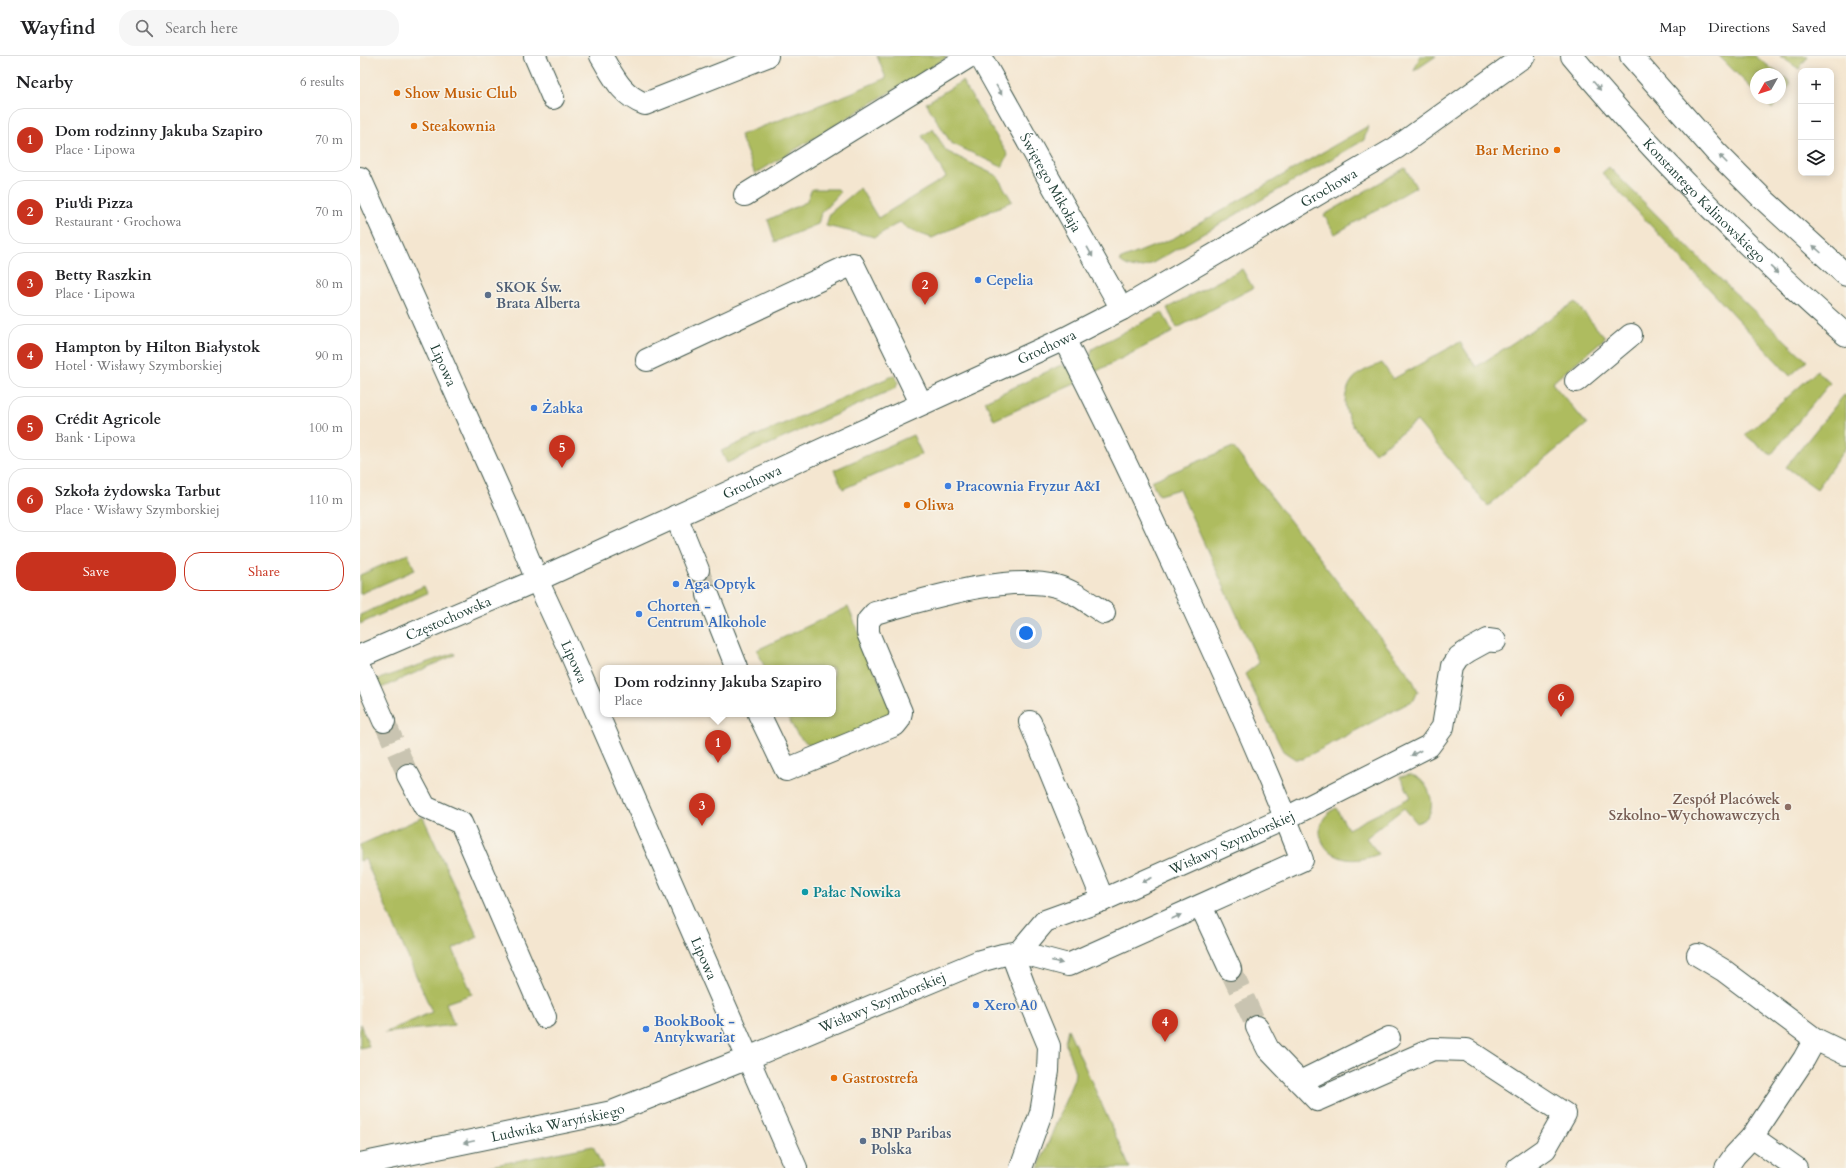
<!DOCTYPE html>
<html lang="en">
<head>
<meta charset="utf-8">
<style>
	:root { --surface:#fff; --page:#f6f6f6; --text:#202124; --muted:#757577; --line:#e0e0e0; --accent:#c8321e }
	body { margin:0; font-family:Cardo,serif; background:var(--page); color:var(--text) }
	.controls { position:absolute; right:12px; top:12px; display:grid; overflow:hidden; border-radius:8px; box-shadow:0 2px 10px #0003 }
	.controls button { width:36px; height:36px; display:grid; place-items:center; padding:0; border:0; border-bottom:1px solid var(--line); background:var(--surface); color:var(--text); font:20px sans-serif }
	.compass { position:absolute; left:1390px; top:12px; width:36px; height:36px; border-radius:50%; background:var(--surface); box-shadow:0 2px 10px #0003; rotate:231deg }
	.you { position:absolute; left:666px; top:577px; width:14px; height:14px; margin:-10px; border:3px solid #fff; border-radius:50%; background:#1a73e8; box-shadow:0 0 0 6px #1a73e833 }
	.badge { display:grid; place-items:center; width:26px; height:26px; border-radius:50%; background:var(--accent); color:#fff; font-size:13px; font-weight:700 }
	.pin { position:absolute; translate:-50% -33px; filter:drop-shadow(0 1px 2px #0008) }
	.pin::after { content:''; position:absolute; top:21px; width:14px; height:12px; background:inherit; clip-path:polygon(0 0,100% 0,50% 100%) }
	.popup { position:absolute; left:240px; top:609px; width:236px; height:52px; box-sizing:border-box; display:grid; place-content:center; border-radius:8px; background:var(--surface); filter:drop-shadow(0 1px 3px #0005); font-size:13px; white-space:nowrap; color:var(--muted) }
	.popup b { font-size:15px; color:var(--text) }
	.popup::after { content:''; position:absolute; left:50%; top:100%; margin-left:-8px; border:8px solid transparent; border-top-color:var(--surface) }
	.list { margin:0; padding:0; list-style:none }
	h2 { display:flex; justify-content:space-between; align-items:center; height:52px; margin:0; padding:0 16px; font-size:17px }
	h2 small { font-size:13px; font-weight:400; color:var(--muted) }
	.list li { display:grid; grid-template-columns:26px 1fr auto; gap:12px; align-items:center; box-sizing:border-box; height:64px; margin:0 8px 8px; padding:0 8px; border:1px solid var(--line); border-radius:16px }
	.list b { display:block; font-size:15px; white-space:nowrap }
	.list p { margin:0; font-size:13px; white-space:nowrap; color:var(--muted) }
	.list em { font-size:13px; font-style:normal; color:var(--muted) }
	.actions { display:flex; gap:8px; padding:12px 16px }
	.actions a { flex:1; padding:9px 0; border:1px solid var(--accent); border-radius:16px; text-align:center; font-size:14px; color:var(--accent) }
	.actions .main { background:var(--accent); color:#fff }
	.icon { flex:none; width:22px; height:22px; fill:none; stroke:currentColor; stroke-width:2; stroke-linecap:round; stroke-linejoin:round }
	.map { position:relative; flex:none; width:1486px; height:1112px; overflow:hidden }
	header { display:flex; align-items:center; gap:24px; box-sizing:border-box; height:56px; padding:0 20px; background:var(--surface); border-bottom:1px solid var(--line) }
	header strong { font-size:19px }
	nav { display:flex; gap:22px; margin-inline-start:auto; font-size:14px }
	.search { width:280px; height:36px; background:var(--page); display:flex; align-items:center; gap:10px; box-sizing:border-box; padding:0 14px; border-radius:16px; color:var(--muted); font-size:15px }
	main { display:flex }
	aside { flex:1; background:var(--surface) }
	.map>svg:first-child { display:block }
	.green { fill:#aebc5e; stroke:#667c49 }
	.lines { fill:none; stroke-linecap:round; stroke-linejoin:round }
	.minor-tunnel { stroke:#c9c4b1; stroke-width:22; stroke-dasharray:22 11; stroke-linecap:butt }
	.minor-casing { stroke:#3f564b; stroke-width:24 }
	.minor { stroke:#fff; stroke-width:22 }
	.oneway { fill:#8f9e9a }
	.food-dot { fill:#e8710a; stroke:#f7f3e8; stroke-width:1.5 }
	.shop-dot { fill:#3f7fe0; stroke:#f7f3e8; stroke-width:1.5 }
	.service-dot { fill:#5c6f8a; stroke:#f7f3e8; stroke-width:1.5 }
	.education-dot { fill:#8d6e63; stroke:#f7f3e8; stroke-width:1.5 }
	.culture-dot { fill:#0f9aa8; stroke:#f7f3e8; stroke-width:1.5 }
	.labels { text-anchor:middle; stroke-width:3; stroke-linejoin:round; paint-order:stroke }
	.food-label { font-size:14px; font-weight:bold; fill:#c56008; stroke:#f7f3e8; text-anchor:start }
	.street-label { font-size:14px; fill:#1f3d34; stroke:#f7f3e8 }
	.shop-label { font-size:14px; font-weight:bold; fill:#366cbe; stroke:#f7f3e8; text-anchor:start }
	.service-label { font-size:14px; font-weight:bold; fill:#4e5e75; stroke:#f7f3e8; text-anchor:start }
	.education-label { font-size:14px; font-weight:bold; fill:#785e54; stroke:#f7f3e8; text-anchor:end }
	.culture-label { font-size:14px; font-weight:bold; fill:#0d838f; stroke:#f7f3e8; text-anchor:start }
</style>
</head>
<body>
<header>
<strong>Wayfind</strong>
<div class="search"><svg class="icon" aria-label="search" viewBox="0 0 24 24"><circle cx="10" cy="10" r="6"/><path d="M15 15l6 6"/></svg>Search here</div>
<nav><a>Map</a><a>Directions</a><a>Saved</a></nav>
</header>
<main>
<aside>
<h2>Nearby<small>6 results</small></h2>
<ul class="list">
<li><span class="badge">1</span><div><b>Dom rodzinny Jakuba Szapiro</b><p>Place · Lipowa</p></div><em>70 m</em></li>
<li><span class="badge">2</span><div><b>Piu'di Pizza</b><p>Restaurant · Grochowa</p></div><em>70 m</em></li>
<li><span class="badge">3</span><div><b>Betty Raszkin</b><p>Place · Lipowa</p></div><em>80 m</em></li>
<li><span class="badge">4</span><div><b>Hampton by Hilton Białystok</b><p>Hotel · Wisławy Szymborskiej</p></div><em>90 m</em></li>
<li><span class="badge">5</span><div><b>Crédit Agricole</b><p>Bank · Lipowa</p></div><em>100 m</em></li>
<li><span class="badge">6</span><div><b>Szkoła żydowska Tarbut</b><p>Place · Wisławy Szymborskiej</p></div><em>110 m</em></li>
</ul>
<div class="actions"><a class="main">Save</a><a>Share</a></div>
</aside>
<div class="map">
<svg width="1486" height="1112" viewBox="0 0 1486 1112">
	<rect width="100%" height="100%" fill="#f7f3e8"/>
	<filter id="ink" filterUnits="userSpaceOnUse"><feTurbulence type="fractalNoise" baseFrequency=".025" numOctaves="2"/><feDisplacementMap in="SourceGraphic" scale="8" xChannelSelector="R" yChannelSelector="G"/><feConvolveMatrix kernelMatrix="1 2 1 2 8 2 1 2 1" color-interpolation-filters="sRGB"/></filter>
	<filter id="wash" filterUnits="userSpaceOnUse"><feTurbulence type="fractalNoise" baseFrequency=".012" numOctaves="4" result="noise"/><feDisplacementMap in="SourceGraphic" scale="16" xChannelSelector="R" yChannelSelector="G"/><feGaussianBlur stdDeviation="0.9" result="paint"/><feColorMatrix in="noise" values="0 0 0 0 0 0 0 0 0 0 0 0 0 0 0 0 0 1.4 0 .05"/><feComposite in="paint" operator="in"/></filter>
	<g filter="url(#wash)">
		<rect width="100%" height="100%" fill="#f4e6d0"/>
		<g class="green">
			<path d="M517,0H585L586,2L395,118L380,79L486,39L526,22Z"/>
			<path d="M1060,0H1076L1054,15Z"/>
			<path d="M1359,0H1395L1419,18H1396V37Z"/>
			<path d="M1420,0H1448L1439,13Z"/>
			<path d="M1420,18L1428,24L1430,29L1412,53L1401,42H1420Z"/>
			<path d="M602,25L648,99L642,111L591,87L566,47Z"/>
			<path d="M1008,70L1004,84L791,208C780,214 768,213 759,204L814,182Z"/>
			<path d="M573,73L586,95L637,120L652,145L572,182L547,173L540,166L515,181L466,170L470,157L500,132L518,162L586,121L562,80Z"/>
			<path d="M1249,111L1354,217L1447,305L1430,320L1242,117Z"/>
			<path d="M1045,112L1056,131L975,178L964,159Z"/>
			<path d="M452,133H478L480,137L461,157L458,168L415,186L408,164L446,146Z"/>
			<path d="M882,213L893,232L817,272L807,252Z"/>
			<path d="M1215,246L1245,282L1192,327L1227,368L1128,450L1057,365L1015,397C1000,379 977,358 988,332C990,326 996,319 1002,316C1008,312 1016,310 1022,307L1033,323L1100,286L1116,311Z"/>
			<path d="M802,256L813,276L733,317L729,306L732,293Z"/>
			<path d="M701,309L714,315L719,326L634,364L625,345Z"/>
			<path d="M1457,315L1470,327L1411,399L1385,379Z"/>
			<path d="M535,319L538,326L536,332L367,407L361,395Z"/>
			<path d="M1484,339L1486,340V391L1457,433L1426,411Z"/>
			<path d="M553,379L562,398L483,433L474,414Z"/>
			<path d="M873,391L1051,621L1058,635L1054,644L942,703H935L923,695L885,618L899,607L819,433L799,439L791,425Z"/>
			<path d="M48,498L55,514L0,538V519Z"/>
			<path d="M64,530L67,537L0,568V559Z"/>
			<path d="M488,551L531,653L528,664L460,692C438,686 436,677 427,658H473V612H405L397,594Z"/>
			<path d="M94,597L95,599L19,633L16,624Z"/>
			<path d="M1048,719C1065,718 1078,746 1068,760C1065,764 1061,765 1057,767L1044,752L1006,782L1019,798C1008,802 994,806 982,802C957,794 951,765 976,752L988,773L1051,741L1040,721Z"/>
			<path d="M63,761L118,881L93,893L112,938L86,947L94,969L24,977L72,956L5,803L0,805V789Z"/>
			<path d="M0,968L9,990L0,992Z"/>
			<path d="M708,973L770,1112H678L714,1023L715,1016L705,986Z"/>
			<path d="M233,1090L243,1112H120Z"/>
		</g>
	</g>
	<g filter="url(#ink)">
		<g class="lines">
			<g class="minor-tunnel">
				<path d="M338,514L348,539"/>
				<path d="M24,665L48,719"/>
				<path d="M870,913L897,971"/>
			</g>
			<defs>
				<g id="minor">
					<path d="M175,0L193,42"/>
					<path d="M241,0C254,21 261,39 285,48L407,0"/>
					<path id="s1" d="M620,0L762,253"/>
					<path id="s2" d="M1212,0C1295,100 1388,193 1486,279"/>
					<path d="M1271,0L1356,96L1402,142L1486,219"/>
					<path id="s3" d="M0,122L147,451L177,524L209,593L436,1112"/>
					<path d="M385,139L610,0"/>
					<path d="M287,304L493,208L561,347"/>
					<path d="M1216,325L1271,279"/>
					<path d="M316,460L338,514"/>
					<path d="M348,539L377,612"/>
					<path id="s4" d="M0,600L177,524L704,283L762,253L1036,92L1164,0"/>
					<path d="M0,610L24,665"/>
					<path d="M399,658L426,714L535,669L539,664L541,656L508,577V565L515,557C568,543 643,518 696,530C714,535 729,547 744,557"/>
					<path d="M670,666L743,844"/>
					<path d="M48,719L65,751L101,767L185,961"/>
					<path d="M841,850L870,913"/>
					<path id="s5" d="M659,896L685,865L743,844L926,762L1069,690L1083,671L1093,610L1099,601L1108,595L1128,584L1135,585"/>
					<path d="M652,898L664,930L689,990L688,1015L681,1057L661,1112"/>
					<path d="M1338,899L1363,914L1455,983L1486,998"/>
					<path d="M897,971L908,993L957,1044L1073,993L1107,994L1205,1058L1185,1093L1158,1112"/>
					<path d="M940,1026L1029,982"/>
					<path id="s6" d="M0,1108L252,1056L388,1002L620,905L642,899L659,896L708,909L942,804C906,711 865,620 823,530C785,447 746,364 704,283"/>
					<path d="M1366,1112L1375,1099L1392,1081"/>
					<path d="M1436,1112L1392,1081L1444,1003L1455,983"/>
				</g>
			</defs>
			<use href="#minor" class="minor-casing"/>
			<use href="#minor" class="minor"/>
		</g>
		<defs><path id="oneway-solid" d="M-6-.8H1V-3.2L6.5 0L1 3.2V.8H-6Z"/></defs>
		<g class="oneway">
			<use href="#oneway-solid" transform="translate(1237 30) rotate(50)"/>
			<use href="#oneway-solid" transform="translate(639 34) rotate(60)"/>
			<use href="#oneway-solid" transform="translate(1363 103) rotate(-135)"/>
			<use href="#oneway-solid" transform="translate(1457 193) rotate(-138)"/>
			<use href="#oneway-solid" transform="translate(730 196) rotate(61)"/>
			<use href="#oneway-solid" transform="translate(1414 214) rotate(43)"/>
			<use href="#oneway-solid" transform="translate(1056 697) rotate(153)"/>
			<use href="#oneway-solid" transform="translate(787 824) rotate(156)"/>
			<use href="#oneway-solid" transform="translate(816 861) rotate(-24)"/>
			<use href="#oneway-solid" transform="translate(697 906) rotate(15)"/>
			<use href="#oneway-solid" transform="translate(109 1086) rotate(168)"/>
		</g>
	</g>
	<g class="food-dot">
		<circle cx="37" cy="37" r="4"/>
		<circle cx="54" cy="70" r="4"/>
		<circle cx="1197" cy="94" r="4"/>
		<circle cx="547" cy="449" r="4"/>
		<circle cx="474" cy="1022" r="4"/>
	</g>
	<g class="shop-dot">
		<circle cx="618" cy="224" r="4"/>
		<circle cx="174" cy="352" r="4"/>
		<circle cx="588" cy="430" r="4"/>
		<circle cx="316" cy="528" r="4"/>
		<circle cx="279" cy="558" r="4"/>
		<circle cx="616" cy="949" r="4"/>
		<circle cx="286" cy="973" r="4"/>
	</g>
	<g class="service-dot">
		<circle cx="128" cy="239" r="4"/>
		<circle cx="503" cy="1085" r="4"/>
	</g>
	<circle class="education-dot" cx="1428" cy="751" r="4"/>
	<circle class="culture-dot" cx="445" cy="836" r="4"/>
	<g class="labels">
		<g class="food-label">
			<text x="45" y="42">Show Music Club</text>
			<text x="62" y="75">Steakownia</text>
			<text x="1189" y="99" text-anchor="end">Bar Merino</text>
			<text x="555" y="454">Oliwa</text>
			<text x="482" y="1027">Gastrostrefa</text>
		</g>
		<g class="street-label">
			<text dy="5" stroke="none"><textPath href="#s1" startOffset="145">Świętego Mikołaja</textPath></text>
			<text dy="5" stroke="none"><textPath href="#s4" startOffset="1077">Grochowa</textPath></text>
			<text dy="5" stroke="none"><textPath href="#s2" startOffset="196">Konstantego Kalinowskiego</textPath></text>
			<text dy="5" stroke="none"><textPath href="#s4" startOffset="753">Grochowa</textPath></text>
			<text dy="5" stroke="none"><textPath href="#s3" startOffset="205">Lipowa</textPath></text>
			<text dy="5" stroke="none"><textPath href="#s4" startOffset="429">Grochowa</textPath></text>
			<text dy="5" stroke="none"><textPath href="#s4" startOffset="96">Częstochowska</textPath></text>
			<text dy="5" stroke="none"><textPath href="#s3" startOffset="529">Lipowa</textPath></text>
			<text dy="5" stroke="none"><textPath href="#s5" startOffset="243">Wisławy Szymborskiej</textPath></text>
			<text dy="5" stroke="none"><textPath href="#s3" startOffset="853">Lipowa</textPath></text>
			<text dy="5" stroke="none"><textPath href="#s6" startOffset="549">Wisławy Szymborskiej</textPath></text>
			<text dy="5" stroke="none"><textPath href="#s6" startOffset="202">Ludwika Waryńskiego</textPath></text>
		</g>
		<g class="shop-label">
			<text x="626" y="229">Cepelia</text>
			<text x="182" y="357">Żabka</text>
			<text x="596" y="435">Pracownia Fryzur A&amp;I</text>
			<text x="324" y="533">Aga Optyk</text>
			<text x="287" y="555">Chorten -<tspan x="287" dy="16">Centrum Alkohole</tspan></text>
			<text x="624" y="954">Xero A0</text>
			<text x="294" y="970">BookBook -<tspan x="294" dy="16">Antykwariat</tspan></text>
		</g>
		<g class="service-label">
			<text x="136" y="236">SKOK Św.<tspan x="136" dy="16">Brata Alberta</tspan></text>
			<text x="511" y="1082">BNP Paribas<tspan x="511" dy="16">Polska</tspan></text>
		</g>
		<g class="education-label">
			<text x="1420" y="748">Zespół Placówek<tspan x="1420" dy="16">Szkolno-Wychowawczych</tspan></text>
		</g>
		<g class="culture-label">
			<text x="453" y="841">Pałac Nowika</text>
		</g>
	</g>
</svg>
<div class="controls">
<button>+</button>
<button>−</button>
<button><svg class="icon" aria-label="layers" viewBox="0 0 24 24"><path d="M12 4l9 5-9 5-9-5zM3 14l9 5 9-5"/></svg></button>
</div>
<svg class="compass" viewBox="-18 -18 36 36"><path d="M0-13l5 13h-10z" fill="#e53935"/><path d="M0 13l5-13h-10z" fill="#757577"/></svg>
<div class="you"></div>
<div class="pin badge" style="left:358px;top:707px">1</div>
<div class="popup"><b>Dom rodzinny Jakuba Szapiro</b>Place</div>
<div class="pin badge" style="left:565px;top:249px">2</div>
<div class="pin badge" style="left:342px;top:770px">3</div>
<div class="pin badge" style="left:805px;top:986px">4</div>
<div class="pin badge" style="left:202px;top:412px">5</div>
<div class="pin badge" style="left:1201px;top:661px">6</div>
</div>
</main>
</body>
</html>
